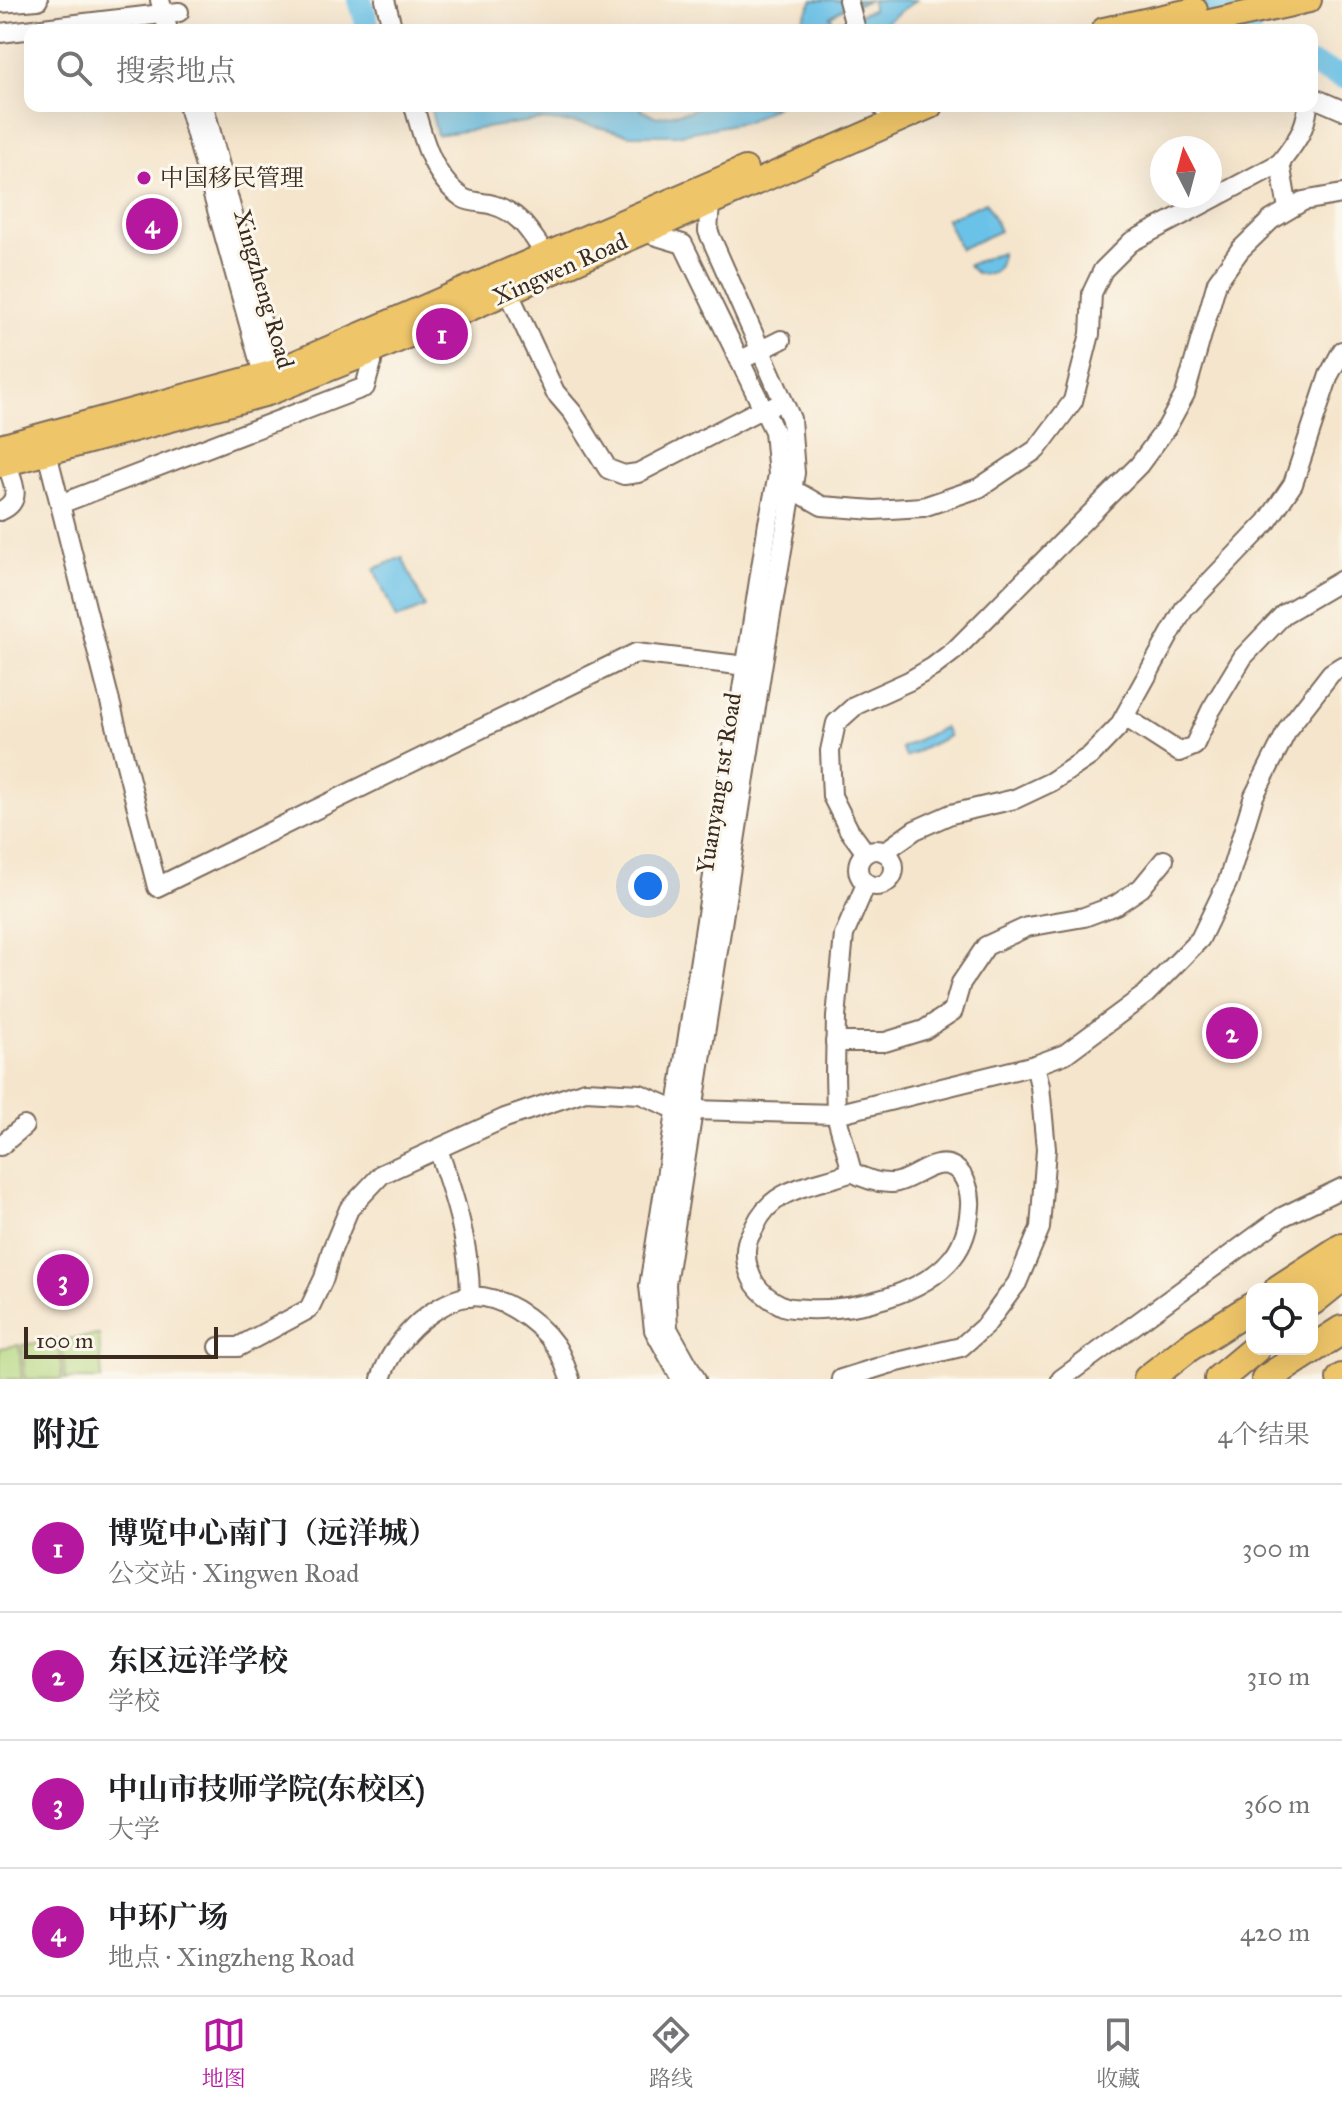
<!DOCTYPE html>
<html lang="zh">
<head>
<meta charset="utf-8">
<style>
	:root { --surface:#fff; --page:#f2f2f2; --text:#202124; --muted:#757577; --line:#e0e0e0; --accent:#b5179e }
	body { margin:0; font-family:"IM FELL Great Primer","Noto Serif SC",serif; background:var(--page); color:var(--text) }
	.controls { position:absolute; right:24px; bottom:24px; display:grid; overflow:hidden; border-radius:16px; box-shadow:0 8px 32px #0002 }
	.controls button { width:72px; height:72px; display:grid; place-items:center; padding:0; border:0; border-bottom:2px solid var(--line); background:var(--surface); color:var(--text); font:40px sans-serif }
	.compass { position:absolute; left:1150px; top:136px; width:72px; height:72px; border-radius:50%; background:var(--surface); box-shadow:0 8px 32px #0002; rotate:354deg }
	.scale { position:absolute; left:24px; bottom:20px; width:194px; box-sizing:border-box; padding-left:8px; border:4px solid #3b2a1e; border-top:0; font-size:22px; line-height:28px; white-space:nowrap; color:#3b2a1e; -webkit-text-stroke:6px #fbf7ec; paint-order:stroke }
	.you { position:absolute; left:648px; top:886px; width:28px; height:28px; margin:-20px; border:6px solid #fff; border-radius:50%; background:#1a73e8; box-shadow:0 0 0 12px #1a73e833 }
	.badge { display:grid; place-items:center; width:52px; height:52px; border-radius:50%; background:var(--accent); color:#fff; font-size:26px; font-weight:700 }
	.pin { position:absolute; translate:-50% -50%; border:4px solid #fff; box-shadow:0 2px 8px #0006 }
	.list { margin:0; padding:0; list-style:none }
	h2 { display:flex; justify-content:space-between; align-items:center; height:104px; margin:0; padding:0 32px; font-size:34px }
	h2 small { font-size:26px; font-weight:400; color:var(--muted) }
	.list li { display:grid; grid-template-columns:52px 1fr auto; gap:24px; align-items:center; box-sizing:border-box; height:128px; padding:0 32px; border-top:2px solid var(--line) }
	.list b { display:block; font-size:30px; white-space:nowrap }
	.list p { margin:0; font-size:26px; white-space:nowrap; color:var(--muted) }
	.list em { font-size:26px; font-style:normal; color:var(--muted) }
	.icon { flex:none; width:44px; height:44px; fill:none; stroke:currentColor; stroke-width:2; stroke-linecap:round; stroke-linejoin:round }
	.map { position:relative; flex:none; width:1342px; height:1379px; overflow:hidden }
	.search { position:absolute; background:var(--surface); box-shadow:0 8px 32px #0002; left:24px; right:24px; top:24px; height:88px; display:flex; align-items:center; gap:20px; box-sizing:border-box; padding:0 28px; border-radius:16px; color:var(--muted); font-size:30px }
	.sheet { height:616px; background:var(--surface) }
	nav { display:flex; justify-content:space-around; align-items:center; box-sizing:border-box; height:112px; border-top:2px solid var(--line); background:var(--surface); font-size:22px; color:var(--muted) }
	nav a { display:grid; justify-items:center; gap:4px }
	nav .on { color:var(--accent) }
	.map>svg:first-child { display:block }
	.green { fill:#b4d780; stroke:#78804f; stroke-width:2 }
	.water { fill:#6bc2e8; stroke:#537683; stroke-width:2 }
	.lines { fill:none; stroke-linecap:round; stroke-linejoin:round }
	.river { stroke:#6bc2e8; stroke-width:24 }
	.minor-casing { stroke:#7c6b5b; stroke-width:22 }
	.major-casing { stroke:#7c6b5b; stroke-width:28 }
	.highway-casing { stroke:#7c6b5b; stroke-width:32 }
	.minor { stroke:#fff; stroke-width:18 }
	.major { stroke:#eec569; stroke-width:24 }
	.highway { stroke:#eec569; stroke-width:28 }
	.poi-dot { fill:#b5179e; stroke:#fbf7ec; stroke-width:3 }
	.labels { text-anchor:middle; stroke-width:6; stroke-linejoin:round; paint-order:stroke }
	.poi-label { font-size:24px; fill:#3b2a1e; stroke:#fbf7ec; text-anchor:start }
	.street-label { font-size:24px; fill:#3b2a1e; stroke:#fbf7ec }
</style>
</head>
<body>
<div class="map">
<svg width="1342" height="1379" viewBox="0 0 1342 1379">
	<rect width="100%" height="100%" fill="#fbf7ec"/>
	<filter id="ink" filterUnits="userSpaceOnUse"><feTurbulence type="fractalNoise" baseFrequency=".0125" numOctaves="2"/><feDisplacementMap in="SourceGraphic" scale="16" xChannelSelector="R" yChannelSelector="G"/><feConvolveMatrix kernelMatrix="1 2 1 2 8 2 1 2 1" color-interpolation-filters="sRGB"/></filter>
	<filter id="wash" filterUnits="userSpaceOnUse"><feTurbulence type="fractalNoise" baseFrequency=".006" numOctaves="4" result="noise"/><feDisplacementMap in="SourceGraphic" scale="32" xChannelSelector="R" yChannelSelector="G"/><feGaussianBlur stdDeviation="1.8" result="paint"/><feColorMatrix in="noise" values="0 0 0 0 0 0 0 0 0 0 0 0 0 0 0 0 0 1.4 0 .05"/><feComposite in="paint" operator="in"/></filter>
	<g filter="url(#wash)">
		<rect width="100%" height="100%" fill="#f5e5cc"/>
		<g class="green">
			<path d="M99,1335L102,1379H65L62,1340Z"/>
			<path d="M59,1340L62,1379H25L22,1345Z"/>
			<path d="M19,1345L22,1379H0V1348Z"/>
		</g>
		<g class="water">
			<path d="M813,0H870L842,9L830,17L835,23L872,10V0H916L875,30H797Z"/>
			<path d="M430,106H642L641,110L657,117L689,111L701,106H776L749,121L676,135H630L585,124L538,120L437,135Z"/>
			<path d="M986,202L1000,231L960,249L946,219Z"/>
			<path d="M1001,252C1002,270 993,276 976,273L968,265Z"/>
			<path d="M402,557L425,607L396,619L374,569Z"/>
			<path d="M944,727L949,736L906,757L901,748Z"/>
		</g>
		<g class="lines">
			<g class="river">
				<path d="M360,0L369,30"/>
				<path d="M1210,0L1249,30"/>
				<path d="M1312,65L1342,77"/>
			</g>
		</g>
	</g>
	<g filter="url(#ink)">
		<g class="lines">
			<defs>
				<g id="minor">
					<path d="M160,0L168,30"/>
					<path d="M385,0L393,30"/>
					<path d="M848,0L856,30"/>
					<path d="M0,3L38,0"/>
					<path d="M0,33L179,12"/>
					<path d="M1312,97L1342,110"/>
					<path d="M188,106L266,385"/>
					<path d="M204,106L278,383"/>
					<path d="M414,106C423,139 433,178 463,198C471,203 484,202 493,205C521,213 530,233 546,255"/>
					<path d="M882,106L884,109"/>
					<path d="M1288,209L1280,163C1295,143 1305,132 1308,106"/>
					<path d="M643,232L683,244L774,431L778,475L768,523L649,1286L654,1330L681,1379"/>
					<path d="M508,291L555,392L573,413L608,469L624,475L638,473L763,408L771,407"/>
					<path d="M749,356L781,340"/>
					<path d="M47,453L157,887L636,653L755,667"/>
					<path d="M782,492L801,494L822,506L874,510L923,507L979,488L1037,449L1073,401L1090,334L1092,293L1103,270L1131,242L1280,163"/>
					<path d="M60,504L365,387L372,362L368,353"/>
					<path d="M0,511C24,501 13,482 6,463"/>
					<path d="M1125,717L1179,752L1194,746L1211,710L1243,657L1284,614L1342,580"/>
					<circle cx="876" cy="868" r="18"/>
					<path d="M884,852L915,830L951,814L1015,799L1051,782L1090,756L1119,726L1184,609L1267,522L1293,484L1329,375L1342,351"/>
					<path d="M866,853L849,830L832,796L830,751L836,723L856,705L909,681L933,667L955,650L1139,465L1167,427L1185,394L1217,282L1240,250L1271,220L1303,201L1342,194"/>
					<path d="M835,1042H885L924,1030L953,1011L961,983L986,946L1027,927L1084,917L1116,905L1141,888L1164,860"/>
					<path d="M693,1110L836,1114L1035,1065"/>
					<path d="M0,1146L24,1126"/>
					<path d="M438,1149C455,1198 470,1245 470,1297"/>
					<path d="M852,1172C815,1186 773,1186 755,1226C752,1232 748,1238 747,1243C744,1257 748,1272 755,1284C762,1294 772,1301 783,1306C790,1309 800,1308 807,1309C853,1311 923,1295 953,1257C964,1243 969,1223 970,1206C971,1193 966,1176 955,1168C935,1155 913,1181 893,1183C878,1184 865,1179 852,1172L836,1114L835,1073L836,1017L844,935L866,884"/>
					<path d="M219,1347H238L309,1309L324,1278L331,1252L349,1209L382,1174L505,1118L585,1091L640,1094L677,1110"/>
					<path d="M381,1379C387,1359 399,1342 413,1328C426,1315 448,1300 466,1297C499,1292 537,1320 555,1345C562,1355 566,1368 570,1379"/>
					<path d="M696,1379L668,1329L666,1284L762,668L795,473L791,419L708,231L710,203"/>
					<path d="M841,1379L889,1364L961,1347L986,1325L1017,1283L1040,1228L1046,1149L1040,1086L1035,1065L1065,1054L1146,994L1200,939L1228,881L1254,796L1289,727L1331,673L1342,666"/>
					<path d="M1061,1379L1282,1217L1342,1188"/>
				</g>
				<g id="major">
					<path d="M1104,30L1195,10"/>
					<path d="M1174,30L1309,0"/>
					<path d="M0,447L275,372L745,169"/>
					<path d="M0,465L268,393L368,353L930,106"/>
				</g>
				<g id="highway">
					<path d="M1279,1289L1342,1248"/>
					<path d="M1312,1301L1342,1277"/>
					<path d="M1148,1379L1189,1347L1252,1307"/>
					<path d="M1219,1379L1255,1349"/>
					<path d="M1266,1379L1342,1330"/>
					<path d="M1341,1379L1342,1378"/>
				</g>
			</defs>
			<use href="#minor" class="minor-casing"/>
			<use href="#major" class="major-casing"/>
			<use href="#highway" class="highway-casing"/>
			<use href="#minor" class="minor"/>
			<use href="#major" class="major"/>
			<use href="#highway" class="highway"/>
		</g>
	</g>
	<circle class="poi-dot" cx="144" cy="178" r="8"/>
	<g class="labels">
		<g class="poi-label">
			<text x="160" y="186">中国移民管理</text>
		</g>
		<g class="street-label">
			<text transform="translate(560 269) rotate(-24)" y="8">Xingwen Road</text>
			<text transform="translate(264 289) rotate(74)" y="8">Xingzheng Road</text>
			<text transform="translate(719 783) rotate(-81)" y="8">Yuanyang 1st Road</text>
		</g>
	</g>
</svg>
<div class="controls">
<button><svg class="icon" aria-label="locate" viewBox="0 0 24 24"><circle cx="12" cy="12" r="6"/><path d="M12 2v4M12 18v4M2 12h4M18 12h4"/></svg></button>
</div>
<svg class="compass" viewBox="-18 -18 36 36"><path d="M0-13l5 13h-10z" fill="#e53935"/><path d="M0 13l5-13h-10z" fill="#757577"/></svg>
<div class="scale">100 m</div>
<div class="you"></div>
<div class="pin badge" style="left:442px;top:334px">1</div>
<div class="pin badge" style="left:1232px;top:1033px">2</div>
<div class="pin badge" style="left:63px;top:1280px">3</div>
<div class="pin badge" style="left:152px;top:224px">4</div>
<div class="search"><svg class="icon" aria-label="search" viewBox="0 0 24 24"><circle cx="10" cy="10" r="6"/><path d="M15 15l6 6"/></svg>搜索地点</div>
</div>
<section class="sheet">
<h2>附近<small>4个结果</small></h2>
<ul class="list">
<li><span class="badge">1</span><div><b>博览中心南门（远洋城）</b><p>公交站 · Xingwen Road</p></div><em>300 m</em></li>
<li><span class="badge">2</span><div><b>东区远洋学校</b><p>学校</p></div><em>310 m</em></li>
<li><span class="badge">3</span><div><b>中山市技师学院(东校区)</b><p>大学</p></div><em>360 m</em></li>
<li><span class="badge">4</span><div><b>中环广场</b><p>地点 · Xingzheng Road</p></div><em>420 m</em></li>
</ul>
</section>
<nav>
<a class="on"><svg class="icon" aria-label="map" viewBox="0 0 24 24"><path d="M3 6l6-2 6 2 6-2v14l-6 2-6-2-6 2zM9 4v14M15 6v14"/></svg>地图</a>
<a><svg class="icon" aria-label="directions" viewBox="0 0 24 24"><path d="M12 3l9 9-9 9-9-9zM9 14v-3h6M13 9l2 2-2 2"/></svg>路线</a>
<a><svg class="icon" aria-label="saved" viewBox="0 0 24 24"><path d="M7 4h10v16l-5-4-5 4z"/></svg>收藏</a>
</nav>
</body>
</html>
